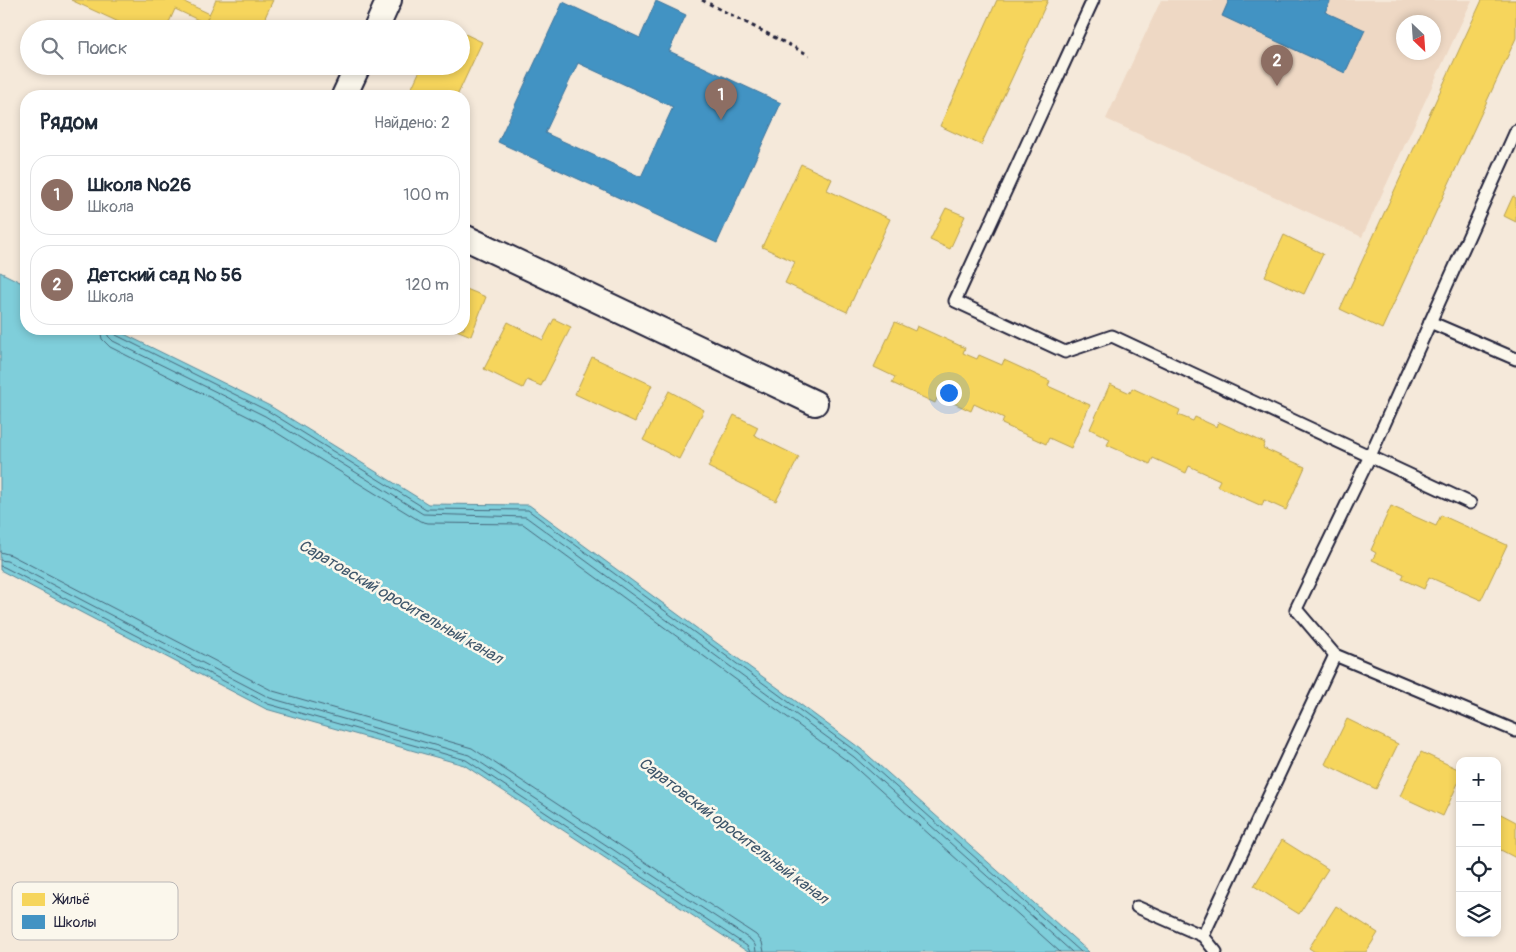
<!DOCTYPE html>
<html lang="ru">
<head>
<meta charset="utf-8">
<style>
	:root { --surface:#fff; --page:#f2f2f3; --text:#1f2937; --muted:#747a83; --line:#e0e1e3; --accent:#c8321e }
	body { margin:0; font-family:Pangolin,sans-serif; background:var(--page); color:var(--text) }
	.controls { position:absolute; right:15px; bottom:15px; display:grid; overflow:hidden; border-radius:10px; box-shadow:0 2px 8px #0003 }
	.controls button { width:45px; height:45px; display:grid; place-items:center; padding:0; border:0; border-bottom:1px solid var(--line); background:var(--surface); color:var(--text); font:25px sans-serif }
	.compass { position:absolute; left:1396px; top:15px; width:45px; height:45px; border-radius:50%; background:var(--surface); box-shadow:0 2px 8px #0003; rotate:155deg }
	.you { position:absolute; left:948px; top:392px; width:18px; height:18px; margin:-12px; border:4px solid #fff; border-radius:50%; background:#1a73e8; box-shadow:0 0 0 8px #1a73e833 }
	.badge { display:grid; place-items:center; width:32px; height:32px; border-radius:50%; background:var(--accent); color:#fff; font-size:16px; font-weight:700 }
	.pin { position:absolute; translate:-50% -41px; filter:drop-shadow(0 1px 2px #0008) }
	.pin::after { content:''; position:absolute; top:26px; width:18px; height:15px; background:inherit; clip-path:polygon(0 0,100% 0,50% 100%) }
	.list { margin:0; padding:0; list-style:none }
	h2 { display:flex; justify-content:space-between; align-items:center; height:65px; margin:0; padding:0 20px; font-size:21px }
	h2 small { font-size:16px; font-weight:400; color:var(--muted) }
	.list li { display:grid; grid-template-columns:32px 1fr auto; gap:15px; align-items:center; box-sizing:border-box; height:80px; margin:0 10px 10px; padding:0 10px; border:1px solid var(--line); border-radius:20px }
	.list b { display:block; font-size:19px; white-space:nowrap }
	.list p { margin:0; font-size:16px; white-space:nowrap; color:var(--muted) }
	.list em { font-size:16px; font-style:normal; color:var(--muted) }
	.icon { flex:none; width:28px; height:28px; fill:none; stroke:currentColor; stroke-width:2; stroke-linecap:round; stroke-linejoin:round }
	.map { position:relative; flex:none; width:1516px; height:952px; overflow:hidden }
	.search { position:absolute; background:var(--surface); box-shadow:0 2px 8px #0003; left:20px; top:20px; width:450px; height:55px; display:flex; align-items:center; gap:12px; box-sizing:border-box; padding:0 18px; border-radius:28px; color:var(--muted); font-size:19px }
	.panel { position:absolute; background:var(--surface); box-shadow:0 2px 8px #0003; left:20px; top:90px; width:450px; height:245px; border-radius:20px }
	.map>svg:first-child { display:block }
	.built { fill:#eed8c4; fill-rule:evenodd }
	.water { fill:#7fceda; stroke:#5a899a }
	.homes { fill:#f6d55c; stroke:#b69f52 }
	.schools { fill:#4393c3; stroke:#39719a; fill-rule:evenodd }
	.lines { fill:none; stroke-linecap:round; stroke-linejoin:round }
	.shore { stroke:#47677b; stroke-width:1 }
	.lane-casing { stroke:#22223b; stroke-width:15 }
	.street-casing { stroke:#22223b; stroke-width:28 }
	.path { stroke:#22223b; stroke-width:3; stroke-dasharray:4 4; stroke-linecap:butt }
	.lane { stroke:#fbf7ec; stroke-width:11 }
	.street { stroke:#fbf7ec; stroke-width:24 }
	.labels { text-anchor:middle; stroke-width:5; stroke-linejoin:round; paint-order:stroke }
	.water-label { font-size:16px; font-style:italic; fill:#3e566b; stroke:#fbf7ec }
	.key { fill:#fbf7ec; stroke:#bab7b7; stroke-width:1 }
	.key-label { font-size:14px; fill:#22223b }
</style>
</head>
<body>
<div class="map">
<svg width="1516" height="952" viewBox="0 0 1516 952">
	<rect width="100%" height="100%" fill="#f5e9da"/>
	<filter id="ink" filterUnits="userSpaceOnUse"><feTurbulence type="fractalNoise" baseFrequency=".02" numOctaves="2"/><feDisplacementMap in="SourceGraphic" scale="10" xChannelSelector="R" yChannelSelector="G"/><feConvolveMatrix kernelMatrix="1 2 1 2 8 2 1 2 1" color-interpolation-filters="sRGB"/></filter>
	<g filter="url(#ink)">
		<path class="built" d="M1161,0H1472L1362,237L1106,119ZM1404,22H1434V52H1404Z"/>
		<path class="water" d="M0,272L26,285V329H114L270,406L428,504L529,505L861,749L1089,952H748L464,765L266,709L0,570Z"/>
		<g class="homes">
			<path d="M71,0H180L210,14L205,23L175,9L166,29H134Z"/>
			<path d="M216,0H273L262,24L257,22L253,29H219L205,23Z"/>
			<path d="M997,0H1048L981,145L940,126Z"/>
			<path d="M1482,0H1516V38L1382,329L1340,309Z"/>
			<path d="M461,32L482,42L457,96H408L422,66H461Z"/>
			<path d="M801,164L832,179L827,190L890,219L847,312L785,283L795,262L762,247Z"/>
			<path d="M1513,196L1516,198V222L1504,216Z"/>
			<path d="M946,208L965,216L950,249L930,240Z"/>
			<path d="M1284,235L1323,254L1304,294L1265,276Z"/>
			<path d="M464,288L486,297L471,336L454,329H464Z"/>
			<path d="M554,319L571,327L541,386L527,380L523,388L484,369L508,322L543,340Z"/>
			<path d="M895,322L915,331L917,326L965,348L963,353L977,359L979,355L1002,365L1004,360L1050,381L1048,386L1090,405L1071,448L1049,438L1046,444L1002,424L1004,418L974,404L971,411L938,396L935,403L892,383L895,377L874,367Z"/>
			<path d="M592,357L652,385L635,422L575,394Z"/>
			<path d="M1110,384L1130,393L1132,388L1180,410L1178,415L1193,421L1195,417L1217,427L1219,422L1265,443L1263,448L1305,467L1286,510L1264,500L1262,506L1217,486L1220,480L1189,466L1186,473L1153,458L1150,464L1107,445L1110,439L1090,429Z"/>
			<path d="M669,391L704,410L679,459L643,440Z"/>
			<path d="M734,415L758,427L754,435L799,457L776,501L708,467Z"/>
			<path d="M1391,506L1436,526L1441,515L1507,545L1481,600L1429,577L1424,589L1402,579L1404,574L1372,560L1376,553L1371,550Z"/>
			<path d="M1347,719L1398,744L1376,789L1325,764Z"/>
			<path d="M1421,752L1460,770V779L1443,816L1400,796Z"/>
			<path d="M1497,812L1516,822V858L1497,848Z"/>
			<path d="M1282,840L1328,869L1299,914L1254,886Z"/>
			<path d="M1336,906L1378,933L1366,952H1315L1309,948Z"/>
		</g>
		<g class="schools">
			<path d="M1229,0H1299L1301,1L1302,0H1331L1325,12L1365,30L1345,73L1222,16Z"/>
			<path d="M656,1L686,15L669,51L781,103L717,243L498,142L563,2L640,38ZM578,63L673,107L641,177L545,133Z"/>
		</g>
		<g class="lines">
			<g class="shore">
				<path d="M100,329L102,339L110,347L261,423L420,521L428,523L523,524L850,763L1060,952"/>
				<path d="M107,329L108,336L113,341L265,416L423,514L526,517L854,757L1072,952"/>
				<path d="M113,329L116,335L268,411L426,509L528,510L858,753L1081,952"/>
				<path d="M0,552L11,555L273,691L472,748L756,935L762,942L764,952"/>
				<path d="M0,560L7,561L270,698L469,755L751,940L755,945L756,952"/>
				<path d="M0,566L4,567L268,704L466,760L747,946L750,952"/>
			</g>
			<defs>
				<g id="lane">
					<path d="M1093,0L955,301L1065,352L1112,336L1470,503"/>
					<path d="M1516,131L1370,456L1296,609L1335,655L1516,731"/>
					<path d="M1430,322L1516,359"/>
					<path d="M1137,907L1203,936L1216,952"/>
					<path d="M1203,936L1335,655"/>
				</g>
				<g id="street">
					<path d="M376,29L389,0"/>
					<path d="M344,96L358,66"/>
					<path d="M464,237L815,403"/>
				</g>
			</defs>
			<use href="#lane" class="lane-casing"/>
			<use href="#street" class="street-casing"/>
			<path class="path" d="M702,0L809,55"/>
			<use href="#lane" class="lane"/>
			<use href="#street" class="street"/>
		</g>
	</g>
	<g class="labels">
		<g class="water-label">
			<text transform="translate(401 601) rotate(30)" y="6">Саратовский оросительный канал</text>
			<text transform="translate(734 830) rotate(37)" y="6">Саратовский оросительный канал</text>
		</g>
	</g>
	<rect x="12" y="882" width="166" height="58" rx="8" class="key"/>
	<rect x="22" y="893" width="23" height="13" fill="#f6d55c"/>
	<rect x="22" y="915" width="23" height="14" fill="#4393c3"/>
	<g class="key-label">
		<text x="54" y="904">Жильё</text>
		<text x="54" y="927">Школы</text>
	</g>
</svg>
<div class="controls">
<button>+</button>
<button>−</button>
<button><svg class="icon" aria-label="locate" viewBox="0 0 24 24"><circle cx="12" cy="12" r="6"/><path d="M12 2v4M12 18v4M2 12h4M18 12h4"/></svg></button>
<button><svg class="icon" aria-label="layers" viewBox="0 0 24 24"><path d="M12 4l9 5-9 5-9-5zM3 14l9 5 9-5"/></svg></button>
</div>
<svg class="compass" viewBox="-18 -18 36 36"><path d="M0-13l5 13h-10z" fill="#e53935"/><path d="M0 13l5-13h-10z" fill="#747a83"/></svg>
<div class="you"></div>
<div class="pin badge" style="left:721px;top:120px;background:#8d6e63">1</div>
<div class="pin badge" style="left:1277px;top:86px;background:#8d6e63">2</div>
<div class="search"><svg class="icon" aria-label="search" viewBox="0 0 24 24"><circle cx="10" cy="10" r="6"/><path d="M15 15l6 6"/></svg>Поиск</div>
<section class="panel">
<h2>Рядом<small>Найдено: 2</small></h2>
<ul class="list">
<li><span class="badge" style="background:#8d6e63">1</span><div><b>Школа №26</b><p>Школа</p></div><em>100 m</em></li>
<li><span class="badge" style="background:#8d6e63">2</span><div><b>Детский сад № 56</b><p>Школа</p></div><em>120 m</em></li>
</ul>
</section>
</div>
</body>
</html>
